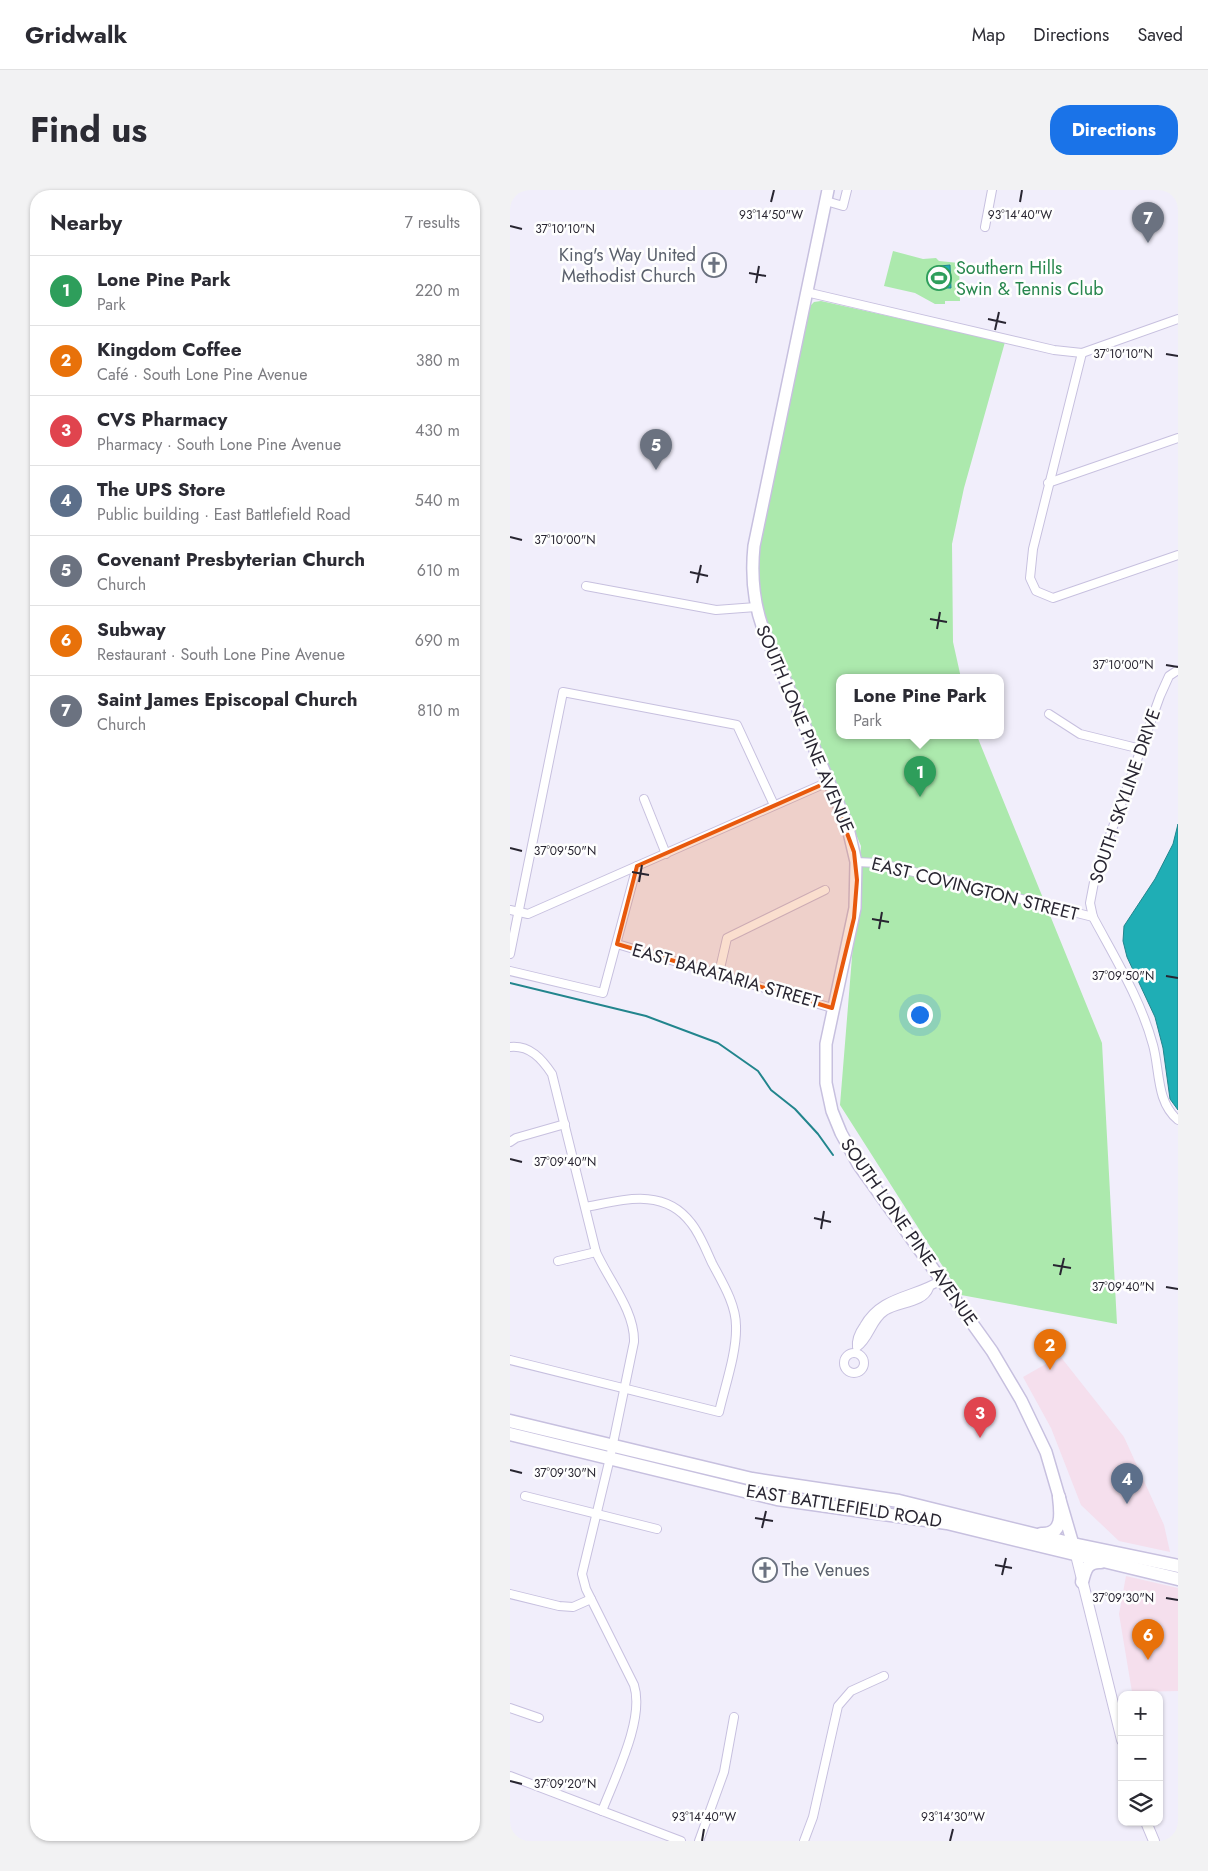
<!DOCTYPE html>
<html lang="en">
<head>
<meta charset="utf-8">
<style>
	:root { --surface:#fff; --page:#f2f2f3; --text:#2b2b33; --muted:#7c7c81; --line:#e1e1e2; --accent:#1a73e8 }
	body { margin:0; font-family:Jost,sans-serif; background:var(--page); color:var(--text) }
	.controls { position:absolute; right:15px; bottom:15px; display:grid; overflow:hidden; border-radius:10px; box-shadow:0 1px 4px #0004 }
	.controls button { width:45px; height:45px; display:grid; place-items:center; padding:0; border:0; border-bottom:1px solid var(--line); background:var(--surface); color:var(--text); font:25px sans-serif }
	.you { position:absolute; left:409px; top:824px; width:18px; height:18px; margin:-12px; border:4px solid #fff; border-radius:50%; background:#1a73e8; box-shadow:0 0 0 8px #1a73e833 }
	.badge { display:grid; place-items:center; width:32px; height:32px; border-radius:50%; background:var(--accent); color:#fff; font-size:16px; font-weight:700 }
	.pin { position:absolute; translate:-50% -41px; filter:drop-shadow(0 1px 2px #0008) }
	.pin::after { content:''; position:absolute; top:26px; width:18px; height:15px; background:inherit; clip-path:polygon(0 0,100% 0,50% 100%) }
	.popup { position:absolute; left:326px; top:484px; width:168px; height:65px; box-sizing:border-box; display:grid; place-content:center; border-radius:10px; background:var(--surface); filter:drop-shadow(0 1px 4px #0005); font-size:16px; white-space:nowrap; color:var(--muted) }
	.popup b { font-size:19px; color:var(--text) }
	.popup::after { content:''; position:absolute; left:50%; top:100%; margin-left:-10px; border:10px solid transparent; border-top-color:var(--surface) }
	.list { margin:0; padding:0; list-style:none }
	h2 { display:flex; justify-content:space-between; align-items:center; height:65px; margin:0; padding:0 20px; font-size:21px }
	h2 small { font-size:16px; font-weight:400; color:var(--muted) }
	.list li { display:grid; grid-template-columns:32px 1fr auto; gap:15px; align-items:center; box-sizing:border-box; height:70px; padding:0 20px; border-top:1px solid var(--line) }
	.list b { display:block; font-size:19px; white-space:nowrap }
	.list p { margin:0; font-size:16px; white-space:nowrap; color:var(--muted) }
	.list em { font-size:16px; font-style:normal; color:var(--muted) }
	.icon { flex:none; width:28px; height:28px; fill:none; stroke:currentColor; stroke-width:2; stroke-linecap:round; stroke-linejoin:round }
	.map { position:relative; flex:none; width:668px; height:1651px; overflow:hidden; border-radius:20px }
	header { display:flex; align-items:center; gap:30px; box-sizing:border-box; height:70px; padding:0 25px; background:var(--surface); border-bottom:1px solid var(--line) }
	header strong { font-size:24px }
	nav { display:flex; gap:28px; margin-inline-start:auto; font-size:18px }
	.intro { display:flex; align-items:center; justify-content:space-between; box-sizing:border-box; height:120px; padding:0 30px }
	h1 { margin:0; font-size:35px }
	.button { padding:12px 22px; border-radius:20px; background:var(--accent); color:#fff; font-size:18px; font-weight:700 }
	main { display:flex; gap:30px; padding:0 30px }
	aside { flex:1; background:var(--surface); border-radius:20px; box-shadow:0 1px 4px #0004 }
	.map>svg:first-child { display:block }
	.commercial { fill:#f5dfed }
	.green { fill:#ace9ad }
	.water { fill:#1faeb5; stroke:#22858d }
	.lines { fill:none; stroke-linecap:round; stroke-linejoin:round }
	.stream { stroke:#22858d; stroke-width:2 }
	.minor-casing { stroke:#c7c0df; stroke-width:10 }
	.tertiary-casing { stroke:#c7c0df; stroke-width:12 }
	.secondary-casing { stroke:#c7c0df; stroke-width:14 }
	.primary-casing { stroke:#c7c0df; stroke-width:15 }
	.minor { stroke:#fff; stroke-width:8 }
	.tertiary { stroke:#fff; stroke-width:10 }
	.secondary { stroke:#fff; stroke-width:11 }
	.primary { stroke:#fff; stroke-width:12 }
	.marked { fill:#e8590c; fill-opacity:0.2; stroke:#e8590c; stroke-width:4; stroke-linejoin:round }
	.ticks { fill:none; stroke:#282531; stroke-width:2 }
	.labels { text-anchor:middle; stroke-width:5; stroke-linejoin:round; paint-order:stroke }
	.worship-label { font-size:18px; fill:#5b616d; stroke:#fefefe; text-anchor:end }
	.leisure-label { font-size:18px; fill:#27864d; stroke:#fefefe; text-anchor:start }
	.street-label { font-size:18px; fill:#282531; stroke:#fefefe }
	.ticks-label { font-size:12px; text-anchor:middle; fill:#282531; stroke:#fefefe; stroke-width:5; stroke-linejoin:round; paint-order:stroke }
</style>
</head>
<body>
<header>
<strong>Gridwalk</strong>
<nav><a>Map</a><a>Directions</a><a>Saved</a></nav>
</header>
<div class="intro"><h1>Find us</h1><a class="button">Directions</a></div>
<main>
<aside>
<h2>Nearby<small>7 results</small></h2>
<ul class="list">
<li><span class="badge" style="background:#2e9e5b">1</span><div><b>Lone Pine Park</b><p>Park</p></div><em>220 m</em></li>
<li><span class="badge" style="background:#e8710a">2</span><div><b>Kingdom Coffee</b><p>Café · South Lone Pine Avenue</p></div><em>380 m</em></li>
<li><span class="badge" style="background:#e0444e">3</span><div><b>CVS Pharmacy</b><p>Pharmacy · South Lone Pine Avenue</p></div><em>430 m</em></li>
<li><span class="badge" style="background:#5c6f8a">4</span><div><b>The UPS Store</b><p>Public building · East Battlefield Road</p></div><em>540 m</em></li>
<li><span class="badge" style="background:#6b7280">5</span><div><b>Covenant Presbyterian Church</b><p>Church</p></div><em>610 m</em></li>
<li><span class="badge" style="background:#e8710a">6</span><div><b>Subway</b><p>Restaurant · South Lone Pine Avenue</p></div><em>690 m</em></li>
<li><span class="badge" style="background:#6b7280">7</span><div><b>Saint James Episcopal Church</b><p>Church</p></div><em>810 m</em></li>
</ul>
</aside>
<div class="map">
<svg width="668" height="1651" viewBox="0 0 668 1651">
	<rect width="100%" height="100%" fill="#f1eefb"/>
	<g class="commercial">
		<path d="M550,1166L614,1247L654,1335L660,1362L609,1351L571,1315L541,1238L513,1187Z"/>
		<path d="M616,1386L668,1398V1501L622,1502L609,1424Z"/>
	</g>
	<g class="green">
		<path d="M383,61L413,69L426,68L429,71L449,73L450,111H435V114H425L405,103L374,96Z"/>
		<path d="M311,111L495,152L454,298L442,354L443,452L451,488H330V546H467L592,853L607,1134L451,1105L330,915L351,656L283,500L251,421L246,372L299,117L304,112Z"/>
	</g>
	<g class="water">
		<path d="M440,75L441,98H431L430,76Z"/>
		<path d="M668,634V920L660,909L653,858L645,827L617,767L613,751L614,736L645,689L663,654Z"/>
	</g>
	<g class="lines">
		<path class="stream" d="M0,793L136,826L208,853L248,881L261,900L285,919L308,944L323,965"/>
		<defs>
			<g id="minor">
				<path d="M316,11L333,16L337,0"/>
				<path d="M475,37L482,0"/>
				<path d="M296,102L544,160L572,163L668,129"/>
				<path d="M572,163L523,359L520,388L526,401L543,408L668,365"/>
				<path d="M538,293L668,248"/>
				<path d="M76,396L206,420L246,417"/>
				<path d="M668,480L659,486L650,506L585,687L580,713L583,727C605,768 631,810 643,855C650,880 646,912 668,930"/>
				<path d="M539,524L570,544L631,559"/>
				<path d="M134,609L156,664"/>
				<path d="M346,672L368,673L583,727"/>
				<path d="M0,720L18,724L318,592"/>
				<path d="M107,754L322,818"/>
				<path d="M0,764L53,502L227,535L264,615"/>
				<path d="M0,781L93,803L127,676"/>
				<path d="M209,783L217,748L315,700"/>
				<path d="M0,857C20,855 32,869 42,884L86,1062C99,1091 125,1121 124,1152L100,1268L72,1384L76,1399L124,1495C135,1529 105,1587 92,1621"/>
				<path d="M0,952L6,948L55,934"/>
				<path d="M48,1071L86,1062"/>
				<path d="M419,1098C413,1114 388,1112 375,1121C361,1130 360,1148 347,1157C346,1149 349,1143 354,1136C371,1105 405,1107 431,1090"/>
				<circle cx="344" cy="1173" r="10"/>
				<path d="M0,1170L209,1222C215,1196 227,1162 226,1136C226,1114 212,1092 202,1073C196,1060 190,1044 181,1033C154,997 113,1010 76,1017"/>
				<path d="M15,1306L147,1339"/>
				<path d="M0,1404L49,1416L63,1417L81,1409"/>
				<path d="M0,1518L29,1528"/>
				<path d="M0,1586L171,1651"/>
				<path d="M189,1651L214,1582L224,1527"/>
				<path d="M294,1651L303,1627L328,1516L341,1501L374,1486"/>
			</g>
			<g id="tertiary">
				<path d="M566,1365L612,1550"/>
				<path d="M636,1632L644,1651"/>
			</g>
			<path id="secondary" d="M318,0L244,356C241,385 243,411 253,439L337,634L346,672L345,718L316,854V893L322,921L331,943L348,974L482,1161L511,1210L536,1262L565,1361"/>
			<g id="primary">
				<path d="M0,1231L242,1289L389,1311L563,1354L668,1376"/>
				<path d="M0,1244L267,1309L437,1333L668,1389"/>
				<path d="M531,1344C554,1345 551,1323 549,1307"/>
				<path d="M572,1392C575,1380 577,1371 591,1372"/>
			</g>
		</defs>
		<use href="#minor" class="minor-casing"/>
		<use href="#tertiary" class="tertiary-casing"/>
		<use href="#secondary" class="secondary-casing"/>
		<use href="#primary" class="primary-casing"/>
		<use href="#minor" class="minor"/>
		<use href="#tertiary" class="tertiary"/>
		<use href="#secondary" class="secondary"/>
		<use href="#primary" class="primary"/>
	</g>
	<path class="marked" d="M318,592L344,662L347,690L344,728L322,818L107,754L127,676Z"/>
	<path class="ticks" d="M261,12L264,0M510,12L512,0M0,36L12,39M239,83L256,86M246,93L249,76M478,129L496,133M485,140L489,122M656,164L668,166M0,347L12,350M180,382L198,386M187,393L191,375M420,429L437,432M427,439L430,422M656,475L668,477M0,658L12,661M122,682L139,685M129,692L132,675M362,729L379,732M369,739L372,722M656,786L668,788M0,969L12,972M304,1028L321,1032M311,1039L314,1021M543,1075L561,1078M550,1085L554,1068M656,1097L668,1099M0,1280L12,1283M245,1328L263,1331M252,1338L256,1321M485,1375L502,1378M492,1385L496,1368M656,1408L668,1410M0,1591L12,1594M192,1651L194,1639M440,1651L443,1639"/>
	<defs>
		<symbol id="church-ring" viewBox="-11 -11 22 22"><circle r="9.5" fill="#fefefe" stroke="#6b7280" stroke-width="1.5"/><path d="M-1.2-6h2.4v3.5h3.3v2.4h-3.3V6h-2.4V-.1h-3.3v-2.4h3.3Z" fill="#6b7280"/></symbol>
		<symbol id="stadium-ring" viewBox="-11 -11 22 22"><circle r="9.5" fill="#fefefe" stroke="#2e9e5b" stroke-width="1.5"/><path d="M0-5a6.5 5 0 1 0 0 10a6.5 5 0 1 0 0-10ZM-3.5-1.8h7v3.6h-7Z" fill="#2e9e5b"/></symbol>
	</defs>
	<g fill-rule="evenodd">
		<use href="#church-ring" x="190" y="61" width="28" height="28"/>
		<use href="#stadium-ring" x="415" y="74" width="28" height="28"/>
		<use href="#church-ring" x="241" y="1366" width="28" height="28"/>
	</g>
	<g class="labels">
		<g class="worship-label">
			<text x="186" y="71">King's Way United<tspan x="186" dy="21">Methodist Church</tspan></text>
			<text x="272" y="1386" text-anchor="start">The Venues</text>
		</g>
		<g class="leisure-label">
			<text x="446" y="84">Southern Hills<tspan x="446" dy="21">Swin &amp; Tennis Club</tspan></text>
		</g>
		<g class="street-label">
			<text transform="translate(295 539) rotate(67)" y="6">SOUTH LONE PINE AVENUE</text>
			<text transform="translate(615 606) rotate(-71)" y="6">SOUTH SKYLINE DRIVE</text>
			<text transform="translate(465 699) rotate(14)" y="6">EAST COVINGTON STREET</text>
			<text transform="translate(216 786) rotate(16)" y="6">EAST BARATARIA STREET</text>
			<text transform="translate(399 1042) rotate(55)" y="6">SOUTH LONE PINE AVENUE</text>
			<text transform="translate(334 1316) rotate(9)" y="6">EAST BATTLEFIELD ROAD</text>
		</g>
	</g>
	<g class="ticks-label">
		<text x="261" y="29">93°14'50"W</text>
		<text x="510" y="29">93°14'40"W</text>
		<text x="55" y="43">37°10'10"N</text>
		<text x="613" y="168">37°10'10"N</text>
		<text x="55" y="354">37°10'00"N</text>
		<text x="613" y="479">37°10'00"N</text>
		<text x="55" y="665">37°09'50"N</text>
		<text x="613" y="790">37°09'50"N</text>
		<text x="55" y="976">37°09'40"N</text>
		<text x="613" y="1101">37°09'40"N</text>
		<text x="55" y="1287">37°09'30"N</text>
		<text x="613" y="1412">37°09'30"N</text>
		<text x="55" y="1598">37°09'20"N</text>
		<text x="194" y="1631">93°14'40"W</text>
		<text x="443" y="1631">93°14'30"W</text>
	</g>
</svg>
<div class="controls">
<button>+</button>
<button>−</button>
<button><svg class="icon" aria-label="layers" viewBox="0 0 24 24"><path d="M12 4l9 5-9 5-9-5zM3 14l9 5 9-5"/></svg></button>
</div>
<div class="you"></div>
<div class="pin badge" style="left:410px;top:607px;background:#2e9e5b">1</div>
<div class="popup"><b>Lone Pine Park</b>Park</div>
<div class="pin badge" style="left:540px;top:1180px;background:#e8710a">2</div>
<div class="pin badge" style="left:470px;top:1248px;background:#e0444e">3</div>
<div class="pin badge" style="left:617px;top:1314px;background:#5c6f8a">4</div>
<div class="pin badge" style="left:146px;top:280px;background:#6b7280">5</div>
<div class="pin badge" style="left:638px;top:1470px;background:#e8710a">6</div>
<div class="pin badge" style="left:638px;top:53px;background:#6b7280">7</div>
</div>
</main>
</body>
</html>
